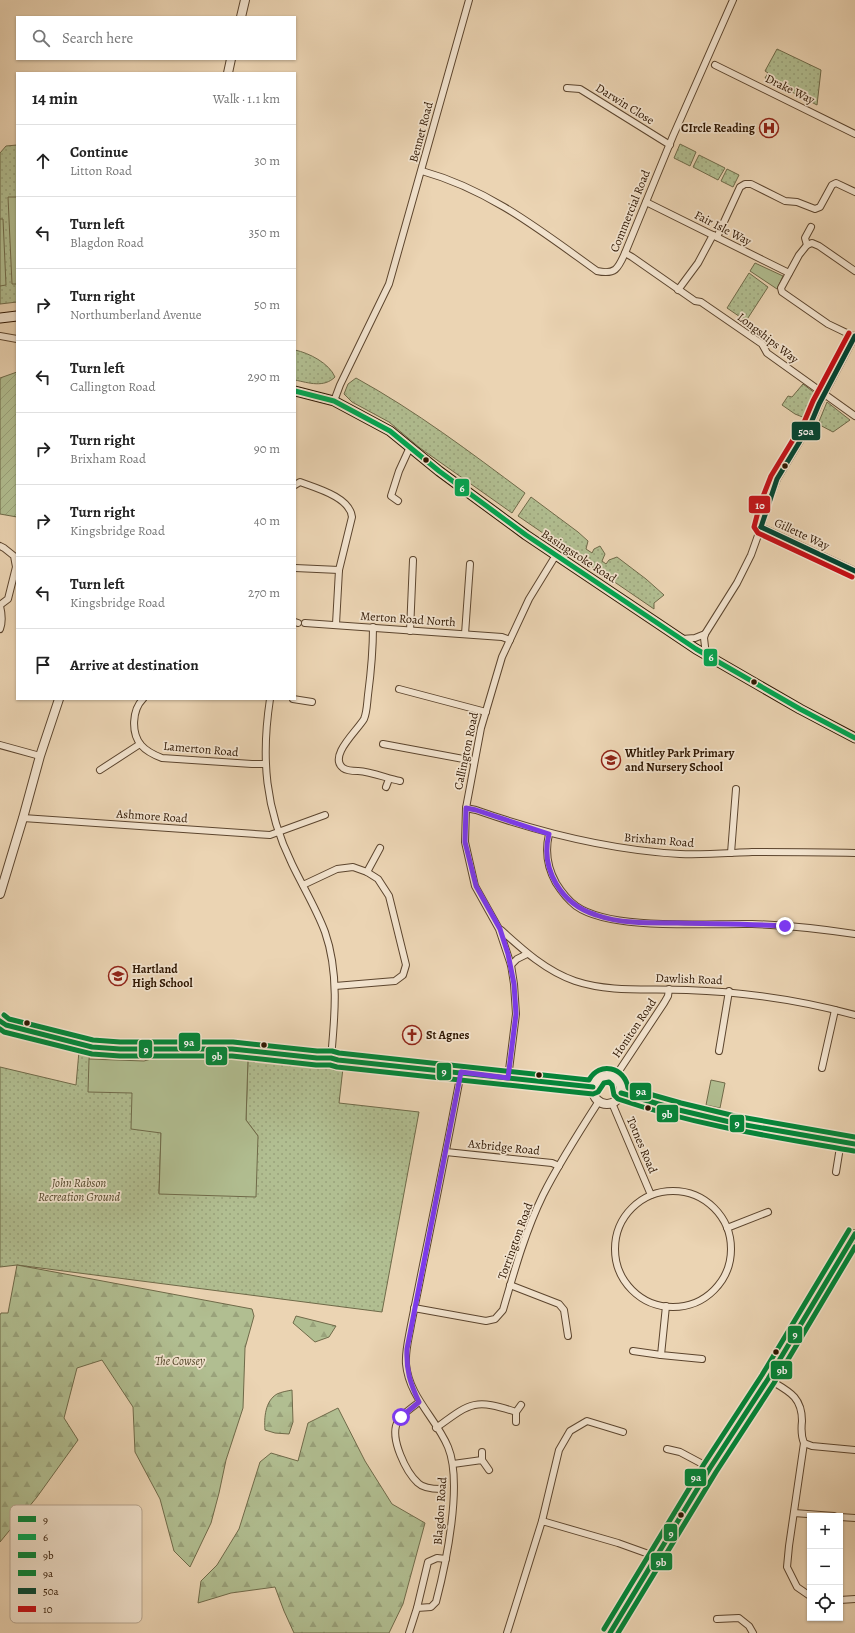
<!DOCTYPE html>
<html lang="en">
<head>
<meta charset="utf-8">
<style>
	:root { --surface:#fff; --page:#f6f6f6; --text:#222; --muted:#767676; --line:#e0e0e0 }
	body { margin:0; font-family:Alegreya,serif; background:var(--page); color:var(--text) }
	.controls { position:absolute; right:12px; bottom:12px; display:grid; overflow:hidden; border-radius:0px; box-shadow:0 1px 3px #0004 }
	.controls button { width:36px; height:36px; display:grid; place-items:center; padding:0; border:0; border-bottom:1px solid var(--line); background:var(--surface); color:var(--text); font:20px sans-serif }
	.stop { position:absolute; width:12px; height:12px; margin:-9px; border:3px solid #7c3aed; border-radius:50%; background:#fff }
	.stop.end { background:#7c3aed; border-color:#fff; box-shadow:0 1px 4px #0008 }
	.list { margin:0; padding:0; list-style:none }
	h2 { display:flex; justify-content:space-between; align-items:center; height:52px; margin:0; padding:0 16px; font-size:17px }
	h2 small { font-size:13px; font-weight:400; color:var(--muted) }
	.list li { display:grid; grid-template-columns:26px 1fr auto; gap:12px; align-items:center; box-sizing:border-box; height:72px; padding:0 16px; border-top:1px solid var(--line) }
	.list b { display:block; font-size:15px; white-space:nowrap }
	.list p { margin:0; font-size:13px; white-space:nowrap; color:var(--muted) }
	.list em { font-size:13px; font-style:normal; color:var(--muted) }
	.icon { flex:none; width:22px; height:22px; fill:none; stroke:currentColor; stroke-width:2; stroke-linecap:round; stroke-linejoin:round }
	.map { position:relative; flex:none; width:855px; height:1633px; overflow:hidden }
	.search { position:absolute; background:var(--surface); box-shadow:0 1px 3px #0004; left:16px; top:16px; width:280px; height:44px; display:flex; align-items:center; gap:10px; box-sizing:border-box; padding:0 14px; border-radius:0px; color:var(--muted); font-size:15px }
	.panel { position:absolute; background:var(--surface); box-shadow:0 1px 3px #0004; left:16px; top:72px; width:280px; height:628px; border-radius:0px }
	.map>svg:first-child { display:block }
	.grass { fill:url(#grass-dots); stroke:#6f6a49 }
	.forest { fill:url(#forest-firs); stroke:#6f6a49 }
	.garden { fill:url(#garden-furrows); stroke:#6f6a49 }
	.pitch { fill:#b1be91; stroke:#6f6a49 }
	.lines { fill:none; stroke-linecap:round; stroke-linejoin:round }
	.minor-casing { stroke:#5c452e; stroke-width:8 }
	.tertiary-casing { stroke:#5c452e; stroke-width:10 }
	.secondary-casing { stroke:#2d1501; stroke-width:11 }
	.minor { stroke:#f2e3ce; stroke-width:6 }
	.tertiary { stroke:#f2e3ce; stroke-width:8 }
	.secondary { stroke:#f2e3ce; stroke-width:9 }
	.bus-1-casing { stroke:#f2e3ce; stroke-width:8 }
	.bus-2-casing { stroke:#f2e3ce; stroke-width:8 }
	.bus-3-casing { stroke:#f2e3ce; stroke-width:8 }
	.bus-4-casing { stroke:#f2e3ce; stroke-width:8 }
	.bus-5-casing { stroke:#f2e3ce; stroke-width:8 }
	.bus-6-casing { stroke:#f2e3ce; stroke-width:8 }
	.bus-1 { stroke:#048539; stroke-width:5 }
	.bus-2 { stroke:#00a651; stroke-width:5 }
	.bus-3 { stroke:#048539; stroke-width:5 }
	.bus-4 { stroke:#048539; stroke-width:5 }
	.bus-5 { stroke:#004533; stroke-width:5 }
	.bus-6 { stroke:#c41118; stroke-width:5 }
	.route { stroke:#7c3aed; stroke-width:5 }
	.bus-dot { fill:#2d1501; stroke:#f2e3ce; stroke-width:1.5 }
	.labels { text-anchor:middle; stroke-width:3.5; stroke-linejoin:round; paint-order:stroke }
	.street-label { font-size:12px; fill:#2d1501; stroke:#f2e3ce }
	.poi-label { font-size:12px; font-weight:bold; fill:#2d1501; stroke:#f2e3ce; text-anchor:start }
	.park-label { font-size:12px; font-style:italic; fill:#55482c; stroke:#f2e3ce }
	.key { fill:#f2e3ce; stroke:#b7a590; stroke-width:1 }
	.key-label { font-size:11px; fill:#2d1501 }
	.line-badge { stroke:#f2e3ce; stroke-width:1.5 }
	.badge-label { font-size:11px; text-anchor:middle; font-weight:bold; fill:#fff }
</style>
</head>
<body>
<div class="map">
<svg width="855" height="1633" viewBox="0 0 855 1633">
	<defs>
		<pattern id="grass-dots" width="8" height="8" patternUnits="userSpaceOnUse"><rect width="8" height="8" fill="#b1be91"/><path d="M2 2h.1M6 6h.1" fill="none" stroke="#99a27b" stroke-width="1.8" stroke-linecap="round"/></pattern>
		<pattern id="forest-firs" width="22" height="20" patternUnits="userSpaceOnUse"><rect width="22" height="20" fill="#b1be91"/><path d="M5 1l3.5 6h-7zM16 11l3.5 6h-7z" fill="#99a27b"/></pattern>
		<pattern id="garden-furrows" width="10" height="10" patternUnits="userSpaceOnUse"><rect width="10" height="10" fill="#b1be91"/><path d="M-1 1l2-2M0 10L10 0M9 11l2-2" fill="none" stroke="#99a27b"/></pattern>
	</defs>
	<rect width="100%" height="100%" fill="#ebd4b3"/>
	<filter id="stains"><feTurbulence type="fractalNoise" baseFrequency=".005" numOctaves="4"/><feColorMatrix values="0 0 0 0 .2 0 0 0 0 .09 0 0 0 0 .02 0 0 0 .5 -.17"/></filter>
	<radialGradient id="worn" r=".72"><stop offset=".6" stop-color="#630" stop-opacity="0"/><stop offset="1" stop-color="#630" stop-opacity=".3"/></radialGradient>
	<g class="grass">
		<path d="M777,49L821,70L817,105L765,78L768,73L765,71Z"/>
		<path d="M680,144L696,152L690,166L674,158Z"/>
		<path d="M17,145V302L0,304V153L6,146Z"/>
		<path d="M699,155L725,168L718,180L693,167Z"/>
		<path d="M727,169L739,175L733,187L721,181Z"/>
		<path d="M749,273L768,287L746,321L727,308Z"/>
		<path d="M295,350C309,353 329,363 335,377C324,388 309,383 295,380Z"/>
		<path d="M356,378C416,411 470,452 525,493L512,513L420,448L389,422L352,402L344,394L348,384Z"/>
		<path d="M803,384L816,394L805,418L795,414L782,405L788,396L792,397Z"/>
		<path d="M827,402L850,420L833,432L818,424Z"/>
		<path d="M531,497L578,532L588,541L586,549L592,553L594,549L600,546L605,554L602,561L606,564L609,560L617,557L646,579L664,595L654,603V609L518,516Z"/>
		<path d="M79,1051L90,1052L89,1059L132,1093L161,1133L159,1193L258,1136L246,1120L248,1059L343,1068L339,1103L419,1112L382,1312L17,1265L0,1267V1067L76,1085Z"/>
	</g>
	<g class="forest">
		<path d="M17,1265L252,1309L254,1316L245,1348L243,1408L226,1460L219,1493L211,1523L190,1567L174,1551L160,1499L135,1452L133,1407L102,1360L77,1368L64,1418L78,1440L37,1497L0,1542V1315L1,1313H8Z"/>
		<path d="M296,1316L336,1326L329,1337L315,1342L293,1323Z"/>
		<path d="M292,1390L293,1422L289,1434L275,1433L265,1430C264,1418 265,1401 277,1394C281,1392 287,1391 292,1390Z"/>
		<path d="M338,1408L365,1461L392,1504L425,1523L403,1604L389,1633H294L284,1611L275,1587L231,1593L198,1603L201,1581L217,1565L239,1529L260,1462L271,1453L298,1461L308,1423Z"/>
	</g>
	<path class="garden" d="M17,372V517L0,514V378Z"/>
	<g class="pitch">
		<path d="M8,197H17V284H12Z"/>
		<path d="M0,219H3L6,285L0,286Z"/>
		<path d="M755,263L783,276L777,289L750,271Z"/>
		<path d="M158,1057L248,1059L246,1120L258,1136L256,1197L159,1194L161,1133L131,1129L132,1093L88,1092L89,1059L144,1061Z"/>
		<path d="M711,1080L725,1083L720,1108L706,1105Z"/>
	</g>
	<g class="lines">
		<defs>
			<g id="minor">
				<path d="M715,65L855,134"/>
				<path d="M567,88L580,89L670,145"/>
				<path d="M422,171C490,190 540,230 597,271C615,275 618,269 625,253L673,136L733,0"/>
				<path d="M646,202L789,273"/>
				<path d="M717,237L740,187L745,184H751L785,201L797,202L815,209L820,207L832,185L836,183L855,192"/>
				<path d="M807,245L805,238L811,227"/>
				<path d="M625,253L632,257L695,301L701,302L762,344L767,353L855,416"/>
				<path d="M678,290L698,263L713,235"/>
				<path d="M0,336L17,339"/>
				<path d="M855,337L828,324L782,292L781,288L799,255L807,245L812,243L819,246L855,271"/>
				<path d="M334,401L340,385L389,284L469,0"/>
				<path d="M295,485L300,482C316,488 350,497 352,517L339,570L336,624"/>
				<path d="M398,501L391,496L399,471L410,447"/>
				<path d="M761,527L855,571"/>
				<path d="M0,546L4,548L14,556L16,567L8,599L0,605"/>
				<path d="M295,568L339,570"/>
				<path d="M0,606C2,614 3,621 0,629"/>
				<path d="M295,622L298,623"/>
				<path d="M305,623L502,637L510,640"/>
				<path d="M373,627C373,650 371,672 368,695C367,703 367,712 364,719C357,731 328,756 343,768C347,771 353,771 358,771C372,772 386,778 400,781"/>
				<path d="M410,631L413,560"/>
				<path d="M465,634L470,564"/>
				<path d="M682,639L695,638L705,634"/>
				<path d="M706,655L704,638L705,634L737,583L751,555L761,527L767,506L777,479L811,423L819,404L855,336"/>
				<path d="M399,689L486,712"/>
				<path d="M143,699C132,710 131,733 141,745C147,752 154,755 162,758L252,764H265"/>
				<path d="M270,699C261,758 265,809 292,864C303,887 316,908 325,932C339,972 335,1016 331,1058"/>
				<path d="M293,699L312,702"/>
				<path d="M383,744L474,761"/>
				<path d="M0,745L40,756"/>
				<path d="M100,770L140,744"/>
				<path d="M386,787L389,779"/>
				<path d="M466,808L476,810C542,833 609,850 680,854C704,855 728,853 752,852C787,852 821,852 855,853"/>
				<path d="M23,818L270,835L325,815"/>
				<path d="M549,834C545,851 547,867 556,883C561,891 568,900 576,906C611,931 708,923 752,924C787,925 821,929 855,934"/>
				<path d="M731,853L736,789"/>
				<path d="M367,872L380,848"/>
				<path d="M303,885L337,869L353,867L367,872L378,879L389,896L406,965L403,975L395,981L335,986"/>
				<path d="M501,930C523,950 546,971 575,981C611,993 650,988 687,990C744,992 800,1000 855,1015"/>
				<path d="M511,965L517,959L527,954"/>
				<path d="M719,1051L729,991"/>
				<path d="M822,1068L835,1010"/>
				<path d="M615,1077L664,1003L668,996L669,989"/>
				<path d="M508,1078L516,1014L514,984L511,965L499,929L475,886L465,842L466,808L481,728L502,657L529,599L556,555"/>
				<path d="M612,1103L651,1195"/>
				<path d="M446,1152L552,1163L559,1166"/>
				<path d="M836,1172L841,1141"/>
				<circle cx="673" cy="1249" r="58"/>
				<path d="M727,1228L768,1212"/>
				<path d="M510,1285L559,1304L564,1310L568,1336"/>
				<path d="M666,1306L661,1355L702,1359"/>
				<path d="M414,1308L486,1321L495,1319L503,1310C514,1272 525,1232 543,1195C559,1163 579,1132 599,1101"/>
				<path d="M633,1351L661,1355"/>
				<path d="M768,1379C788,1391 802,1396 802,1421C801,1430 801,1436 804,1443L789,1546L787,1567L797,1587L810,1596"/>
				<path d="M419,1402C412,1408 401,1414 397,1423C390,1439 406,1472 418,1483C423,1488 434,1489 441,1489"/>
				<path d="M516,1412L521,1405"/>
				<path d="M436,1428C470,1403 474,1398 516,1412V1422"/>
				<path d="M804,1443L812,1446L855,1450"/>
				<path d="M667,1449L680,1452L710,1468"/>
				<path d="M482,1460V1452"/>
				<path d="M453,1464L482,1460L489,1470"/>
				<path d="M794,1513L834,1516"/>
				<path d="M840,1517L855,1518"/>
				<path d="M542,1521L559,1450L570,1431L587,1421L623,1432"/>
				<path d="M840,1600L855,1599"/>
				<path d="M417,1608L428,1562L437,1558L446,1559"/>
				<path d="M717,1619L739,1618L749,1626L753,1633"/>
				<path d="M409,1633L417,1608L431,1607L436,1602C446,1564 463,1483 448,1447C436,1418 409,1397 406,1364C405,1351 409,1337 411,1325C415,1305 419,1285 423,1265C436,1201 449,1137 461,1072"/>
				<path d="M507,1633L542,1521L618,1543L657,1557"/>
			</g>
			<g id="tertiary">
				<path d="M241,17L245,0"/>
				<path d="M228,73L231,59"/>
				<path d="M0,894L23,818L40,756L59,699"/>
				<path d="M0,1024L92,1047L120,1049H232L317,1058H331L338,1060L593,1087"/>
				<circle cx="607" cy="1090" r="14"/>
				<path d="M621,1093L679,1110L734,1123L855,1144"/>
				<path d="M610,1633L710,1468L768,1379L810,1308L855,1234"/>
			</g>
			<g id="secondary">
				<path d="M0,318L17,316"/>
				<path d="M295,391L334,401L390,431L439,471L526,535L696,649L800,709L855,738"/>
			</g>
		</defs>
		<use href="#minor" class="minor-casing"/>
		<use href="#tertiary" class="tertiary-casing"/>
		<use href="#secondary" class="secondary-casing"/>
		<use href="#minor" class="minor"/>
		<use href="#tertiary" class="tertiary"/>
		<use href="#secondary" class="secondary"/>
		<defs>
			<g id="bus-1">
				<path d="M0,1021L6,1025L92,1047L120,1049H232L317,1058H331L338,1060L593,1087"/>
				<path d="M621,1093L679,1110L734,1123L855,1144"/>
				<path d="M610,1633L710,1468L768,1379L855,1234"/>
			</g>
			<path id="bus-2" d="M295,391L334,401L390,431L439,471L526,535L696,649L800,709L855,738"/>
			<g id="bus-3">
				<path d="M0,1029L4,1032L92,1054L120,1056H232L316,1065H330L337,1067L593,1094L598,1092L604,1083L609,1082L612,1085L614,1095L618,1099C694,1125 774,1137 854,1151"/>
				<path d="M618,1633L716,1472L774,1383L855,1247"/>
			</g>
			<g id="bus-4">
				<path d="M4,1015L9,1019L93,1040L120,1042H233L317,1051H332L339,1053L589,1080C599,1061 625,1067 628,1088L681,1103L735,1116L855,1137"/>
				<path d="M604,1629L704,1464L762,1375L849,1230"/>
			</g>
			<g id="bus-5">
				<path d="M761,527L777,479L811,423L819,404L855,336"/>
				<path d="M761,527L855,571"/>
			</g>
			<path id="bus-6" d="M849,333L813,401L805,420L771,476L760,504L754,527L758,533L852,577"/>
		</defs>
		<use href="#bus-1" class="bus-1-casing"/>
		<use href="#bus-2" class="bus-2-casing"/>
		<use href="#bus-3" class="bus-3-casing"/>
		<use href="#bus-4" class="bus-4-casing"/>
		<use href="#bus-5" class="bus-5-casing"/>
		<use href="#bus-6" class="bus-6-casing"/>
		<use href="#bus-1" class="bus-1"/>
		<use href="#bus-2" class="bus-2"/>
		<use href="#bus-3" class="bus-3"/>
		<use href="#bus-4" class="bus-4"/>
		<use href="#bus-5" class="bus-5"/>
		<use href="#bus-6" class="bus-6"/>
	</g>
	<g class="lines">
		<path class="route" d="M401,1417L419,1402C410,1383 406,1370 407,1349L461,1072L508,1078L516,1014L514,984L508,954L500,929L476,886L465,842L466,808L476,810L549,834C540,869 561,904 596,915C621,924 651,923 678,923C713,924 749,924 785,926"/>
	</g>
	<defs>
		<symbol id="hospital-ring" viewBox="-11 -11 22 22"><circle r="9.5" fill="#f2e3ce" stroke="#8f2418" stroke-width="1.5"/><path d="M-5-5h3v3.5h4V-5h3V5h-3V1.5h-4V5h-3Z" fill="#8f2418"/></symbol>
		<symbol id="school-ring" viewBox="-11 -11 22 22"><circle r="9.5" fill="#f2e3ce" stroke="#8f2418" stroke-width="1.5"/><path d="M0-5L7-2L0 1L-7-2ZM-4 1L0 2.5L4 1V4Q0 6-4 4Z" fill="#8f2418"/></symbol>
		<symbol id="church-ring" viewBox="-11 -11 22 22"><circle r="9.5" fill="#f2e3ce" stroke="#8f2418" stroke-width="1.5"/><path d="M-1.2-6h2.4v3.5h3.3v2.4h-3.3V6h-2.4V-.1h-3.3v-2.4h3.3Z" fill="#8f2418"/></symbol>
	</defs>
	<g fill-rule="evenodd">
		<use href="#hospital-ring" x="758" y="117" width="22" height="22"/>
		<use href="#school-ring" x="600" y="749" width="22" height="22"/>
		<use href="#school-ring" x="107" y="965" width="22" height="22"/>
		<use href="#church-ring" x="401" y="1024" width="22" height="22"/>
	</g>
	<g class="bus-dot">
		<circle cx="426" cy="460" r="3.5"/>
		<circle cx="785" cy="466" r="3.5"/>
		<circle cx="754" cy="682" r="3.5"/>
		<circle cx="27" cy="1023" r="3.5"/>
		<circle cx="264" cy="1045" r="3.5"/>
		<circle cx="539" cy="1075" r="3.5"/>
		<circle cx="648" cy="1108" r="3.5"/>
		<circle cx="776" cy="1352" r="3.5"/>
		<circle cx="681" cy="1515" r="3.5"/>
	</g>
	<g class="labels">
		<g class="street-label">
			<text transform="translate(790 89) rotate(26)" y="4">Drake Way</text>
			<text transform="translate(625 104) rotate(32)" y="4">Darwin Close</text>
			<text transform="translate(421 132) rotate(-75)" y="4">Bennet Road</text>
			<text transform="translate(630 211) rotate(-68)" y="4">Commercial Road</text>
			<text transform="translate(723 228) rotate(27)" y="4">Fair Isle Way</text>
			<text transform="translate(768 338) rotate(38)" y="4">Longships Way</text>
			<text transform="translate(802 534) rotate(25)" y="4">Gillette Way</text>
			<text transform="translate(579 556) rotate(33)" y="4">Basingstoke Road</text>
			<text transform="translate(408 619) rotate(4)" y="4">Merton Road North</text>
			<text transform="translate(201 749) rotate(5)" y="4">Lamerton Road</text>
			<text transform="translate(466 751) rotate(-78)" y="4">Callington Road</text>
			<text transform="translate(152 816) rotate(4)" y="4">Ashmore Road</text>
			<text transform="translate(659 840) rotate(5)" y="4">Brixham Road</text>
			<text transform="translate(689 979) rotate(2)" y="4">Dawlish Road</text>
			<text transform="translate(634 1028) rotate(-56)" y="4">Honiton Road</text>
			<text transform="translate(642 1145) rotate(67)" y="4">Totnes Road</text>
			<text transform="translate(504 1147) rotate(6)" y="4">Axbridge Road</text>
			<text transform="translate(515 1241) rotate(-70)" y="4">Torrington Road</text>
			<text transform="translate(440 1511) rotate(-86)" y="4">Blagdon Road</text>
		</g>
		<g class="poi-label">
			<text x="755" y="132" text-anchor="end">CIrcle Reading</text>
			<text x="625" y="757">Whitley Park Primary<tspan x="625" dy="14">and Nursery School</tspan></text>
			<text x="132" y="973">Hartland<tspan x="132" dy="14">High School</tspan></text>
			<text x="426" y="1039">St Agnes</text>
		</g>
		<g class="park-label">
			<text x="79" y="1187">John Rabson<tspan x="79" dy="14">Recreation Ground</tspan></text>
			<text x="180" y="1365">The Cowsey</text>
		</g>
	</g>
	<rect x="10" y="1505" width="132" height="118" rx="6" class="key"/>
	<rect x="18" y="1516" width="18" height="6" fill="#048539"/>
	<rect x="18" y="1534" width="18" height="6" fill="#00a651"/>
	<rect x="18" y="1552" width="18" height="6" fill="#048539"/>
	<rect x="18" y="1570" width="18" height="6" fill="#048539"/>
	<rect x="18" y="1588" width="18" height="6" fill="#004533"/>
	<rect x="18" y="1606" width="18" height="6" fill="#c41118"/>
	<g class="key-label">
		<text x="43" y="1523">9</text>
		<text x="43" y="1541">6</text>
		<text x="43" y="1559">9b</text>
		<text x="43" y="1577">9a</text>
		<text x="43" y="1595">50a</text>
		<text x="43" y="1613">10</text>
	</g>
	<g class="line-badge">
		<rect x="791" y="421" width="30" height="20" rx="4" fill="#004533"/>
		<rect x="454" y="478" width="16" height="19" rx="4" fill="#00a651"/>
		<rect x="748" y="495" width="23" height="19" rx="4" fill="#c41118"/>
		<rect x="703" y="648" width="15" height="19" rx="4" fill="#00a651"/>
		<rect x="178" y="1032" width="23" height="20" rx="4" fill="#048539"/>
		<rect x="138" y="1039" width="15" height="20" rx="4" fill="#048539"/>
		<rect x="205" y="1046" width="23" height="20" rx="4" fill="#048539"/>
		<rect x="436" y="1062" width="16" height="19" rx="4" fill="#048539"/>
		<rect x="629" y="1082" width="23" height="19" rx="4" fill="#048539"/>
		<rect x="656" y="1104" width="23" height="19" rx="4" fill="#048539"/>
		<rect x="729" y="1114" width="16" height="19" rx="4" fill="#048539"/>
		<rect x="787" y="1325" width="16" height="19" rx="4" fill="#048539"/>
		<rect x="770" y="1360" width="23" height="20" rx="4" fill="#048539"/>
		<rect x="684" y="1468" width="23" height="19" rx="4" fill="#048539"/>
		<rect x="663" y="1523" width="15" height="19" rx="4" fill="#048539"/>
		<rect x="650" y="1552" width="23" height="19" rx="4" fill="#048539"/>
	</g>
	<g class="badge-label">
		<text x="806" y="435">50a</text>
		<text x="462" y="492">6</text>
		<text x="760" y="509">10</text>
		<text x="711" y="661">6</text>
		<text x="189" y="1046">9a</text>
		<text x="146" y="1053">9</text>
		<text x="217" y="1060">9b</text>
		<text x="444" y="1075">9</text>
		<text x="641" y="1095">9a</text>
		<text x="667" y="1118">9b</text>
		<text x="737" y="1127">9</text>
		<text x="795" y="1338">9</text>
		<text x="782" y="1374">9b</text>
		<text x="696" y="1481">9a</text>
		<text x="671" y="1537">9</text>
		<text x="661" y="1566">9b</text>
	</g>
	<rect width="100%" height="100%" filter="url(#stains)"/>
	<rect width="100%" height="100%" fill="url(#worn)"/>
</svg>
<div class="controls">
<button>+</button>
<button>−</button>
<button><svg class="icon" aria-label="locate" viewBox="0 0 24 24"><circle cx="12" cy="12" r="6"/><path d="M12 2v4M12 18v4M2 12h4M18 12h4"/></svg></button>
</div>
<div class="stop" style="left:401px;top:1417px"></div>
<div class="stop end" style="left:785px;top:926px"></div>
<div class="search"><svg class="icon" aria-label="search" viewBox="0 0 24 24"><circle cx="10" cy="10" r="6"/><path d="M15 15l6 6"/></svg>Search here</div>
<section class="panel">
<h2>14 min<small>Walk · 1.1 km</small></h2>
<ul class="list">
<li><svg class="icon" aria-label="ahead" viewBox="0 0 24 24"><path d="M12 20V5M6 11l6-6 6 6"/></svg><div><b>Continue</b><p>Litton Road</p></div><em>30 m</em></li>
<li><svg class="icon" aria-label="left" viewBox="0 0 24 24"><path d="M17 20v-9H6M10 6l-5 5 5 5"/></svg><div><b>Turn left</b><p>Blagdon Road</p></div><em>350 m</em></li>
<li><svg class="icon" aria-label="right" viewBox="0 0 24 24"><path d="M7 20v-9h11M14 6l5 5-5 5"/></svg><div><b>Turn right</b><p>Northumberland Avenue</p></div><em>50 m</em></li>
<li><svg class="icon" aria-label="left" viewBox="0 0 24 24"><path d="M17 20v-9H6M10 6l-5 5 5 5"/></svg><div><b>Turn left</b><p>Callington Road</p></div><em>290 m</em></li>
<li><svg class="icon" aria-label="right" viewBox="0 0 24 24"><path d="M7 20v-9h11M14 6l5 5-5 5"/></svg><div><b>Turn right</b><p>Brixham Road</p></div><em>90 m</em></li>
<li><svg class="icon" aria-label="right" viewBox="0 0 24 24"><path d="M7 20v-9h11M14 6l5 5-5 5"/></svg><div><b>Turn right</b><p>Kingsbridge Road</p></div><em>40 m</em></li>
<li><svg class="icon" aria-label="left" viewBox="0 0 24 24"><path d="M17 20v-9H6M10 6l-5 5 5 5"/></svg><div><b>Turn left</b><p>Kingsbridge Road</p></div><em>270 m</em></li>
<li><svg class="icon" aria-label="arrive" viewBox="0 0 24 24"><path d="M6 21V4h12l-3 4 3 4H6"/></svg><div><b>Arrive at destination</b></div></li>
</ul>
</section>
</div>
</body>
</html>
